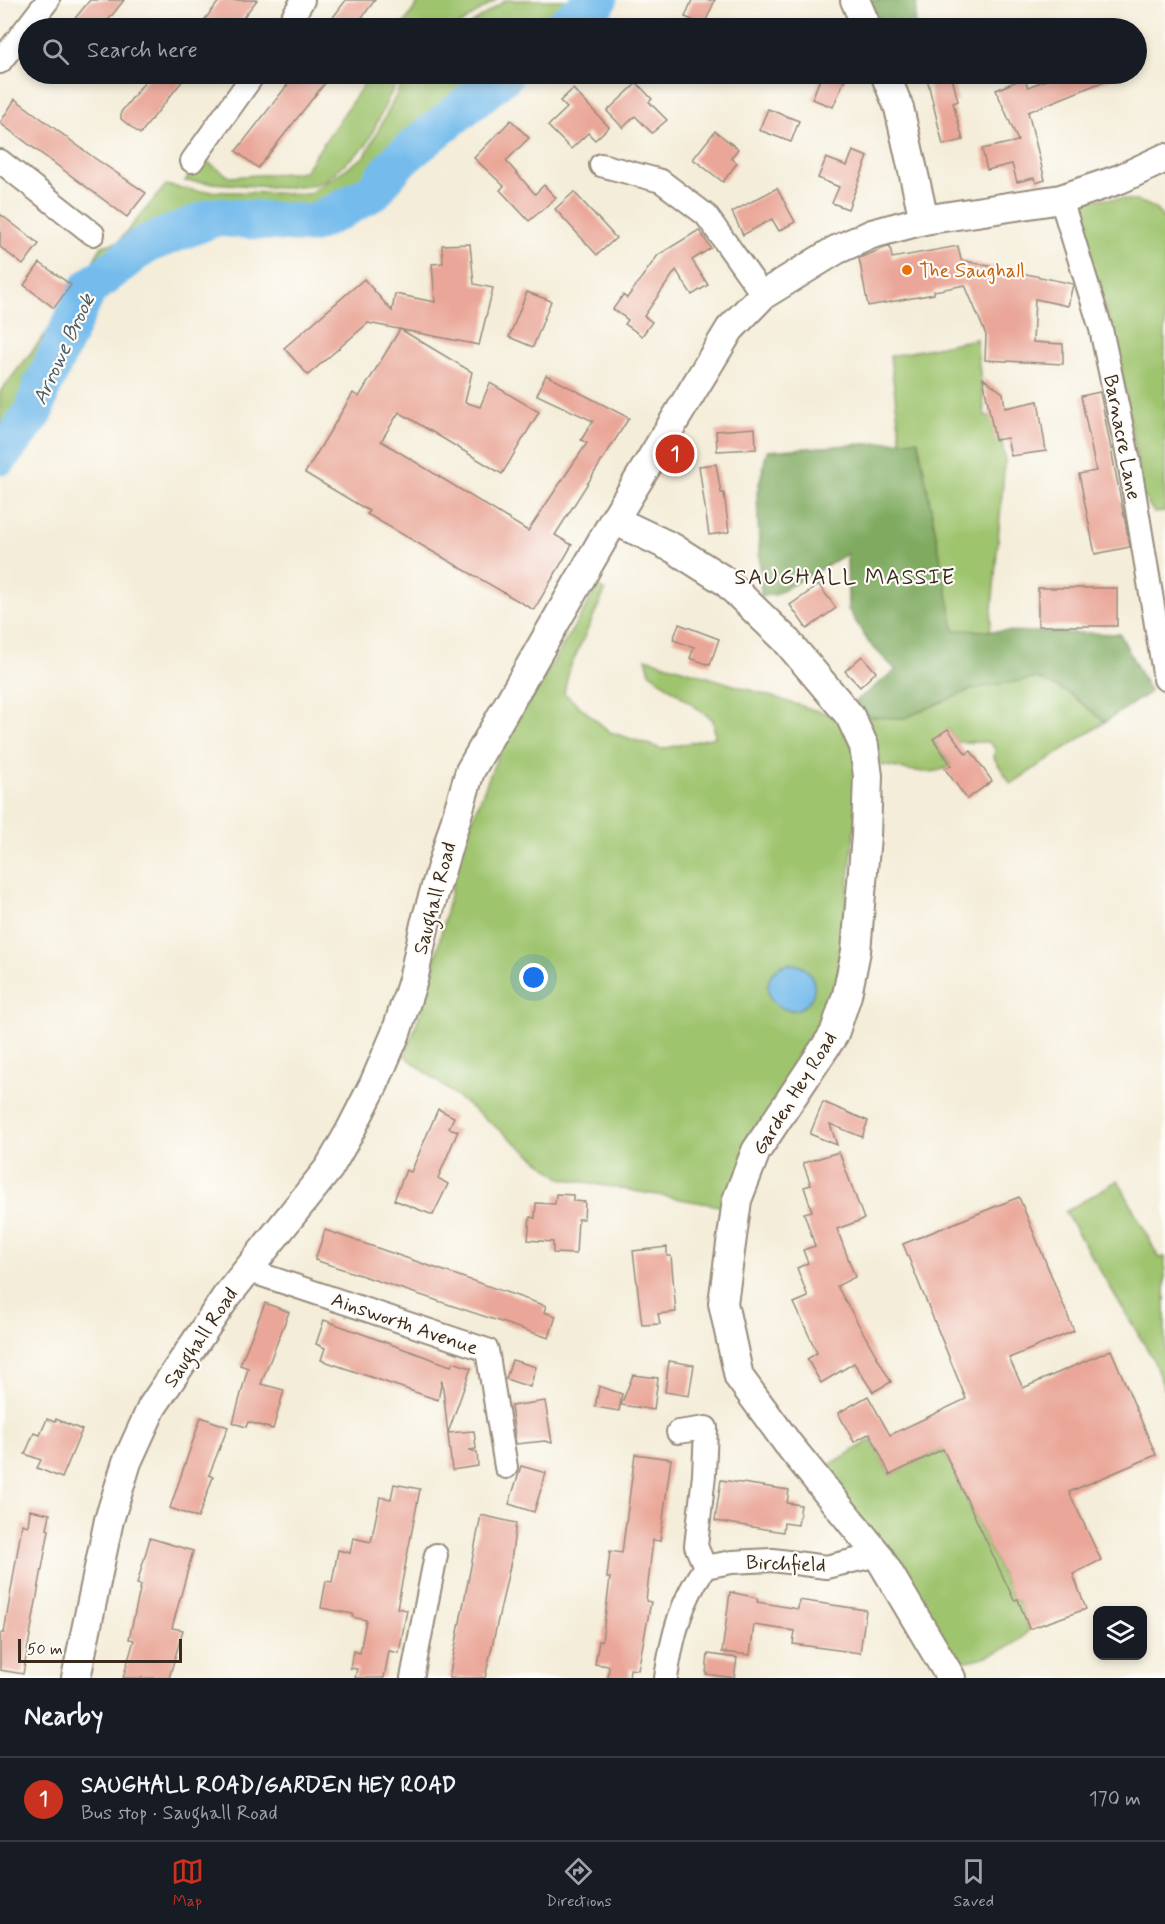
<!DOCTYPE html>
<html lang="en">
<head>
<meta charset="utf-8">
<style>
	:root { --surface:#171b24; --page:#20242c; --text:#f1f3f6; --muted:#9ea1a6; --line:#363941; --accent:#c8321e }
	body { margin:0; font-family:Mynerve,sans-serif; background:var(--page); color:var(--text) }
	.controls { position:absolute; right:18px; bottom:18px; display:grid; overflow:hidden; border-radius:12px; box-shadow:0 3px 9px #0003 }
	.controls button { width:54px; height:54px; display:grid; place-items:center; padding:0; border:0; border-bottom:2px solid var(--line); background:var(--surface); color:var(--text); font:30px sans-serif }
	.scale { position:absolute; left:18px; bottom:15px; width:164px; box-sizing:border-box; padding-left:6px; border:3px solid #3b2a1e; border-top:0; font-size:16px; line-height:21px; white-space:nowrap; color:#3b2a1e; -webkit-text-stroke:4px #fdfcf7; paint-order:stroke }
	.you { position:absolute; left:534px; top:978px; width:21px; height:21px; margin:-15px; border:4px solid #fff; border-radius:50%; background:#1a73e8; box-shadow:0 0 0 9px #1a73e833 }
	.badge { display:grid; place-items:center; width:39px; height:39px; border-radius:50%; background:var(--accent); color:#fff; font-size:20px; font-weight:700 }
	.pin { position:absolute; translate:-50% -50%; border:3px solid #fff; box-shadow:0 2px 6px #0006 }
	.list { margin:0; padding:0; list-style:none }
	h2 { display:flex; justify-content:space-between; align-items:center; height:78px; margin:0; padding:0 24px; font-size:26px }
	h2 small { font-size:20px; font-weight:400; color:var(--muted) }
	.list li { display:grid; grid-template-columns:39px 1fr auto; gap:18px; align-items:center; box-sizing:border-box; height:84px; padding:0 24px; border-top:2px solid var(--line) }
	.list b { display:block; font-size:22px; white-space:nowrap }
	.list p { margin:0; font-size:20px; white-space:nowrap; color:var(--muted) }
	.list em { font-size:20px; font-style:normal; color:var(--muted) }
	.icon { flex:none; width:33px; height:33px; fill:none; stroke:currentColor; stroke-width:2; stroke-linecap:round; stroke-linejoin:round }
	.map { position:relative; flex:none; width:1165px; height:1678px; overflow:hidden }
	.search { position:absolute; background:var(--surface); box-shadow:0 3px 9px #0003; left:18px; right:18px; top:18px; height:66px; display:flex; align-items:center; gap:15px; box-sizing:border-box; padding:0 21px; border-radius:33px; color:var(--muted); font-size:22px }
	.sheet { height:162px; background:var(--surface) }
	nav { display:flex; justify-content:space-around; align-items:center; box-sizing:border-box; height:84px; border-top:2px solid var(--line); background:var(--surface); font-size:16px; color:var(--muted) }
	nav a { display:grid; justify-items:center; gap:3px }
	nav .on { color:var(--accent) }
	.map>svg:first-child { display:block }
	.green { fill:#9fc46e; stroke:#6d7746; stroke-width:1.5 }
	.forest { fill:#7faa61; stroke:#5d6a40; stroke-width:1.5 }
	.water { fill:#74bcec; stroke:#587385; stroke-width:1.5 }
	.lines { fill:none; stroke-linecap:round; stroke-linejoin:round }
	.river { stroke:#74bcec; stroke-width:39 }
	.building { fill:#eaa799 }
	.minor-casing { stroke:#988c7c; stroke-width:26 }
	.tertiary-casing { stroke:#988c7c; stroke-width:32 }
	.minor { stroke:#fff; stroke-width:22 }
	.tertiary { stroke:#fff; stroke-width:28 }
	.food-dot { fill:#e8710a; stroke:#fdfcf7; stroke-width:2 }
	.labels { text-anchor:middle; stroke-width:4.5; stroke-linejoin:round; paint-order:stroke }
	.food-label { font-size:20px; fill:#c56008; stroke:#fdfcf7; text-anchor:start }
	.street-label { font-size:20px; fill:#3b2a1e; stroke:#fdfcf7 }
	.water-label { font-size:21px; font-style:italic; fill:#4f5d66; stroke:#fdfcf7 }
	.quarter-label { font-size:22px; letter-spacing:1.5px; fill:#3b2a1e; stroke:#fdfcf7 }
</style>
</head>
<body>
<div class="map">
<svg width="1165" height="1678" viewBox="0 0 1165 1678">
	<rect width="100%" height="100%" fill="#fdfcf7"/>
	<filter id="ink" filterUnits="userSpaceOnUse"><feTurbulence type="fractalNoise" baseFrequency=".0167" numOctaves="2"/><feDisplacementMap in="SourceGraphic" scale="12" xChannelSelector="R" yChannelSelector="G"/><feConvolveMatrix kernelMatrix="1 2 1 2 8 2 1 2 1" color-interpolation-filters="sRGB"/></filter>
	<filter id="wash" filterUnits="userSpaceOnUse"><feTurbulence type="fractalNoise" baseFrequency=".008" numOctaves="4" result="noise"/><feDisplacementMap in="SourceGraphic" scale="24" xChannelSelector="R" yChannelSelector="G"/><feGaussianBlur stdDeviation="1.35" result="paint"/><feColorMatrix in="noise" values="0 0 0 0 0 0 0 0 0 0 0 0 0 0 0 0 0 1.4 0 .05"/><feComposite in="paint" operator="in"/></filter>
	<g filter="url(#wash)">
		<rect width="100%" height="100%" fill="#f4edd9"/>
		<g class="green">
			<path d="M420,0H496L454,28H401Z"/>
			<path d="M506,0H572L540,28H465Z"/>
			<path d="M371,74H400L366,146L324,181L310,186L283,188L185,181L203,159L230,177L304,172Z"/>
			<path d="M407,74H488L333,207L299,214L248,207L192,215L145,236L88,289L40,391L34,412L0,454V392L66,308L102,246L118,242L166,185L197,191L308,194L365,156Z"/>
			<path d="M1088,199C1114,199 1152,194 1165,222V512L1154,513L1143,495L1117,345L1075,214Z"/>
			<path d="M976,339L985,416L998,417L1005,459L990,632L954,630L918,441L901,442L890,356Z"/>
			<path d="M598,586L605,591L569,670L564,693L610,732L662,749L715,737L713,720L650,673L646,658L838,717L852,744L860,779L835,1004L725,1207L561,1178L405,1056L427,994L461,848L498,755Z"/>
			<path d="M1037,678L1069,693L1105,722L1011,784L994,758L995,749L989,742H957L948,729L933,740L951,765C932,779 903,768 881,765L869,717L905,718L972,689Z"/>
			<path d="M1118,1180L1159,1258L1165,1257V1390L1152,1357L1065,1212Z"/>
			<path d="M871,1440L890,1475L943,1449L1014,1600L1019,1601L1029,1629C1019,1648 976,1662 956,1662L824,1468Z"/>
		</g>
		<g class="forest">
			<path d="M870,0H917L915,28H882Z"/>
			<path d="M918,440L954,630L1120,634L1150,692L1105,722L1069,693L1037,678L972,689L905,718L861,717L856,701L896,670L869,643L848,609L847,554L774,595L761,596L757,493L767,451Z"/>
		</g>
		<circle class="water" cx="791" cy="987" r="23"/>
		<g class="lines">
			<g class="river">
				<path d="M561,28L598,0"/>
				<path d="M0,456L34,412L40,391L88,289L144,245L215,217L311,224L339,211L373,192L399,160L505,74"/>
			</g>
		</g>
		<g id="blocks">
			<g class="building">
				<path d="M90,0H124L102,28H67Z"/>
				<path d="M220,0H257L235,28H198Z"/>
				<path d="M346,0H375L354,28H325Z"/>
				<path d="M692,0H715L704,25L685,17Z"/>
				<path d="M151,74H188L140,134L121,119V112Z"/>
				<path d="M296,74H332L258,168L236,151Z"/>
				<path d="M822,74H847L833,107L812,99Z"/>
				<path d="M926,74H951L958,101L953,103L963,140L943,145Z"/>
				<path d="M1061,74H1122L1028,112L1045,180L1036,183L1034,178L1017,182L1012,164L987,170L982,149L1018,141L996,90L1024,78L1028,87Z"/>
				<path d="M637,83L652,99L649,102L667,120L652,133L635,116L623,128L607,111Z"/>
				<path d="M573,89L609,127L595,140L588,133L571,149L548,126L567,108L560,101Z"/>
				<path d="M15,99L93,157L146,193L127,217L0,123Z"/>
				<path d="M768,109L799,121L791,142L759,130Z"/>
				<path d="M511,120L529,138L506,161L535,194L544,185L556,198L529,221L500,190L504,186L474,158Z"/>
				<path d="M715,131L738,149L731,158L737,163L723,182L693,159Z"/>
				<path d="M853,151L868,157L848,209L832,203L839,187L818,178L826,158L847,166Z"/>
				<path d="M777,188L795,222L779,231L772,219L743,235L732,212Z"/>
				<path d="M574,192L616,238L597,255L555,209Z"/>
				<path d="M0,214L39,244L23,265L0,247Z"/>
				<path d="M699,230L711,248L692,260L708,285L692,295L676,270L644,316L652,322L642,336L625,324L628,320L613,309L623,295L627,298L658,255Z"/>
				<path d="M470,244L474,284L493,288L479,345L368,323L308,375L284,348L364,279L392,311L395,294L435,302L432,264L443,263L442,245Z"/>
				<path d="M890,246L892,258L958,246L961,260L1073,284L1068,306L1035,299L1033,342L1063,344V364L985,360L986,335L965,285L934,291V294L868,306L859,258Z"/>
				<path d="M40,263L71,285L54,308L24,285Z"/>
				<path d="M527,292L551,301L533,347L509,337Z"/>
				<path d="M400,329L472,372L465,402L480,407L490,383L539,412L502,474L399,412L381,441L528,531L587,443L581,440L593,421L537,395L546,375L629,418L555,535L572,545L534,610L367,514L369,511L305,473L353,393L359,397Z"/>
				<path d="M983,378L1003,393L1005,408L1038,401L1046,451L1011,456L1007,438L995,440Z"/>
				<path d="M1100,392L1130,547L1095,554L1079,474L1096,471L1081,396Z"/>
				<path d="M755,428L756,449L717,451L716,431Z"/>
				<path d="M716,464L721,493H724L729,532L709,535L699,466Z"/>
				<path d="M819,585L836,608L807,629L790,605Z"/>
				<rect x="1038" y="588" width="79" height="38"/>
				<path d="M679,624L719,639L710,665L690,658L694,647L673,640Z"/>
				<path d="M862,656L876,672L860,687L845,671Z"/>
				<path d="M948,729L966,754L971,751L992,781L967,799L945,769L951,765L933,739Z"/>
				<path d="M823,1102L868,1121L862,1137L830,1124L837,1145L810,1134Z"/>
				<path d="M438,1109L454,1117L449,1128L458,1131L438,1178L448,1184L433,1215L394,1200L406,1170L411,1172Z"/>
				<path d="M839,1152L864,1219L837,1229L855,1277L837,1286L891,1382L873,1392L854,1363L821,1383L807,1359L817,1353L794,1303L808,1297L797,1268L808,1263L803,1250L815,1246L804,1213L812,1211L804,1187L811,1185L803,1163Z"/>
				<path d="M556,1194L573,1195V1201L585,1202L584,1219H578L576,1254L553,1253V1242L528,1240L530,1217L535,1218L536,1203L555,1204Z"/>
				<path d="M1019,1197L1074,1331L1009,1358L1023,1388L1111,1350L1156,1455L1069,1492L1101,1560L1073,1574L1086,1609L1029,1629L1018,1599L1014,1600L943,1449L890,1475L870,1433L854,1442L838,1413L868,1396L890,1435L966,1399L903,1244Z"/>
				<path d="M325,1230L546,1306L544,1312L556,1316L549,1338L315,1260Z"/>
				<path d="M667,1247V1256H671L676,1312L658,1314L660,1324L642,1325L633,1251Z"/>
				<path d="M265,1303L289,1312L261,1384L284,1390L273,1429L248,1422L246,1427L233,1423L248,1368L240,1365Z"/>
				<path d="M324,1320L451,1366L453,1362L471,1368L448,1433L474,1431L476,1449L469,1450L477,1452L478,1466L452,1470L442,1380L438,1400L321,1360L325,1348L316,1344Z"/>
				<path d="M512,1360L536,1367L530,1387L506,1379Z"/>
				<path d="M669,1361L694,1365L689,1396L665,1392Z"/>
				<path d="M633,1375L658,1378L654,1410L621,1405Z"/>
				<path d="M599,1386L622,1394L619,1411L595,1407Z"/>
				<path d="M545,1401L552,1443L545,1441L516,1444L511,1406Z"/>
				<path d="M201,1417L228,1427L209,1475L213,1477L198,1518L170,1508Z"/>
				<path d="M47,1419L55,1422L56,1419L82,1430L62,1478L37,1468L41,1460L25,1454L34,1433L40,1435Z"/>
				<path d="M635,1454L671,1459L660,1541L653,1540L646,1601L651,1602L638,1670L630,1669L629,1678H608L609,1666L595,1664L599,1641H602L610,1578H607L610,1551L622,1553Z"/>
				<path d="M521,1466L546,1473L534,1512L509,1504Z"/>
				<path d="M721,1480L789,1490L787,1503L801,1505L798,1525L784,1523L783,1532L715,1521Z"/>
				<path d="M394,1484L420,1489L397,1608L407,1610L399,1653L389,1651L384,1678H355L357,1669L350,1668L353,1651L360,1653L366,1620L352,1617L353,1614L321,1608L326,1581L332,1582L338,1550L350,1553L353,1538L371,1542L380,1497L391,1499Z"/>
				<path d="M30,1510L50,1514L47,1529L49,1530L23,1674L0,1670V1633H4L5,1627L22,1524L28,1526Z"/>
				<path d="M481,1515L516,1523L511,1561L485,1678H449Z"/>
				<path d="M150,1538L193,1551L172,1628L183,1630L169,1678H123L134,1640L129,1639L141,1585L137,1584Z"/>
				<path d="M730,1592L758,1598L757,1602L798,1609L799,1600L866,1610L860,1653L793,1644L795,1631L754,1625L750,1655L722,1652Z"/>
				<path d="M708,1654L737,1658L734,1678L706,1674Z"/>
			</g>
		</g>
	</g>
	<g filter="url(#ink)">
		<use href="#blocks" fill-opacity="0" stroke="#988c7c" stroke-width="1.5"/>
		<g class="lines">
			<defs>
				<g id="minor">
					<path d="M286,28L303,0"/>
					<path d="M0,62L48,0"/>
					<path d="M0,161L93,234"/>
					<path d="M192,161L254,74"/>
					<path d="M601,165L661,181L706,215L763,295"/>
					<path d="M1061,199L1101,329L1129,461L1165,679"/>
					<path d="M247,1270L487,1350L506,1467"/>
					<path d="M678,1432L706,1428L704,1475L696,1546L705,1567"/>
					<path d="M412,1678L436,1555"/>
					<path d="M666,1678C672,1637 681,1601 705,1567L732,1562L773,1560L826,1567L878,1555"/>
				</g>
				<g id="tertiary">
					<path d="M855,0L867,28"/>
					<path d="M885,74L899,108L924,220"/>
					<path d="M614,520L673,548L725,581L785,639L850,716L864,746L868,776L866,836L856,951L847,995L834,1034L756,1151L737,1200L723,1303L739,1377L788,1444L878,1555L951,1678"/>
					<path d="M76,1678L109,1520L127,1462L152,1407L226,1297L329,1168L349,1133L374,1084L396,1033L413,980L425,924L470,771L614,520L730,329L763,295L836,250L872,234L924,220L1061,199L1120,179L1165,158"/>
				</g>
			</defs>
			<use href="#minor" class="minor-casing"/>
			<use href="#tertiary" class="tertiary-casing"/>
			<use href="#minor" class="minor"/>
			<use href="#tertiary" class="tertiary"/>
		</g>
	</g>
	<circle class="food-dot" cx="907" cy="270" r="6"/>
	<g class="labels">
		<g class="food-label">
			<text x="919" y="277">The Saughall</text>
		</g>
		<g class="street-label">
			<text transform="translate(1123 437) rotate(79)" y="7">Barnacre Lane</text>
			<text transform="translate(434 898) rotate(-75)" y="7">Saughall Road</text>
			<text transform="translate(794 1093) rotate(-58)" y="7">Garden Hey Road</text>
			<text transform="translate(405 1323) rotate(19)" y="7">Ainsworth Avenue</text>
			<text transform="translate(200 1337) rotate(-56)" y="7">Saughall Road</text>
			<text transform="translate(786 1563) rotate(2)" y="7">Birchfield</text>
		</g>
		<g class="water-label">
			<text transform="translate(63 349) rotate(-65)" y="7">Arrowe Brook</text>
		</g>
		<g class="quarter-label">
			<text x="845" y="584">SAUGHALL MASSIE</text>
		</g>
	</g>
</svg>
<div class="controls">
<button><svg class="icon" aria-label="layers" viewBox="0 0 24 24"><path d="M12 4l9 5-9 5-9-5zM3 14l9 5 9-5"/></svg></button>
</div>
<div class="scale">50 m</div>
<div class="you"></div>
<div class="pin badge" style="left:675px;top:454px">1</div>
<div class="search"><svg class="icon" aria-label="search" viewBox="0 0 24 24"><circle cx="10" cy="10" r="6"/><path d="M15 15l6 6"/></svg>Search here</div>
</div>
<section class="sheet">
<h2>Nearby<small></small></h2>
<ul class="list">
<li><span class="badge">1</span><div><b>SAUGHALL ROAD/GARDEN HEY ROAD</b><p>Bus stop · Saughall Road</p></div><em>170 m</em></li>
</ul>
</section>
<nav>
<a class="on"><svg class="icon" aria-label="map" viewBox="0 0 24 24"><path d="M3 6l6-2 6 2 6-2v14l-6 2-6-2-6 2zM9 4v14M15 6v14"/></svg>Map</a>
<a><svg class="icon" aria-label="directions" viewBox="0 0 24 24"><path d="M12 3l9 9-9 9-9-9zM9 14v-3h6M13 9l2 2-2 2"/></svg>Directions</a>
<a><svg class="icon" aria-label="saved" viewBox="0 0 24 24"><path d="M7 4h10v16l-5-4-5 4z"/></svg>Saved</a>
</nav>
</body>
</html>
